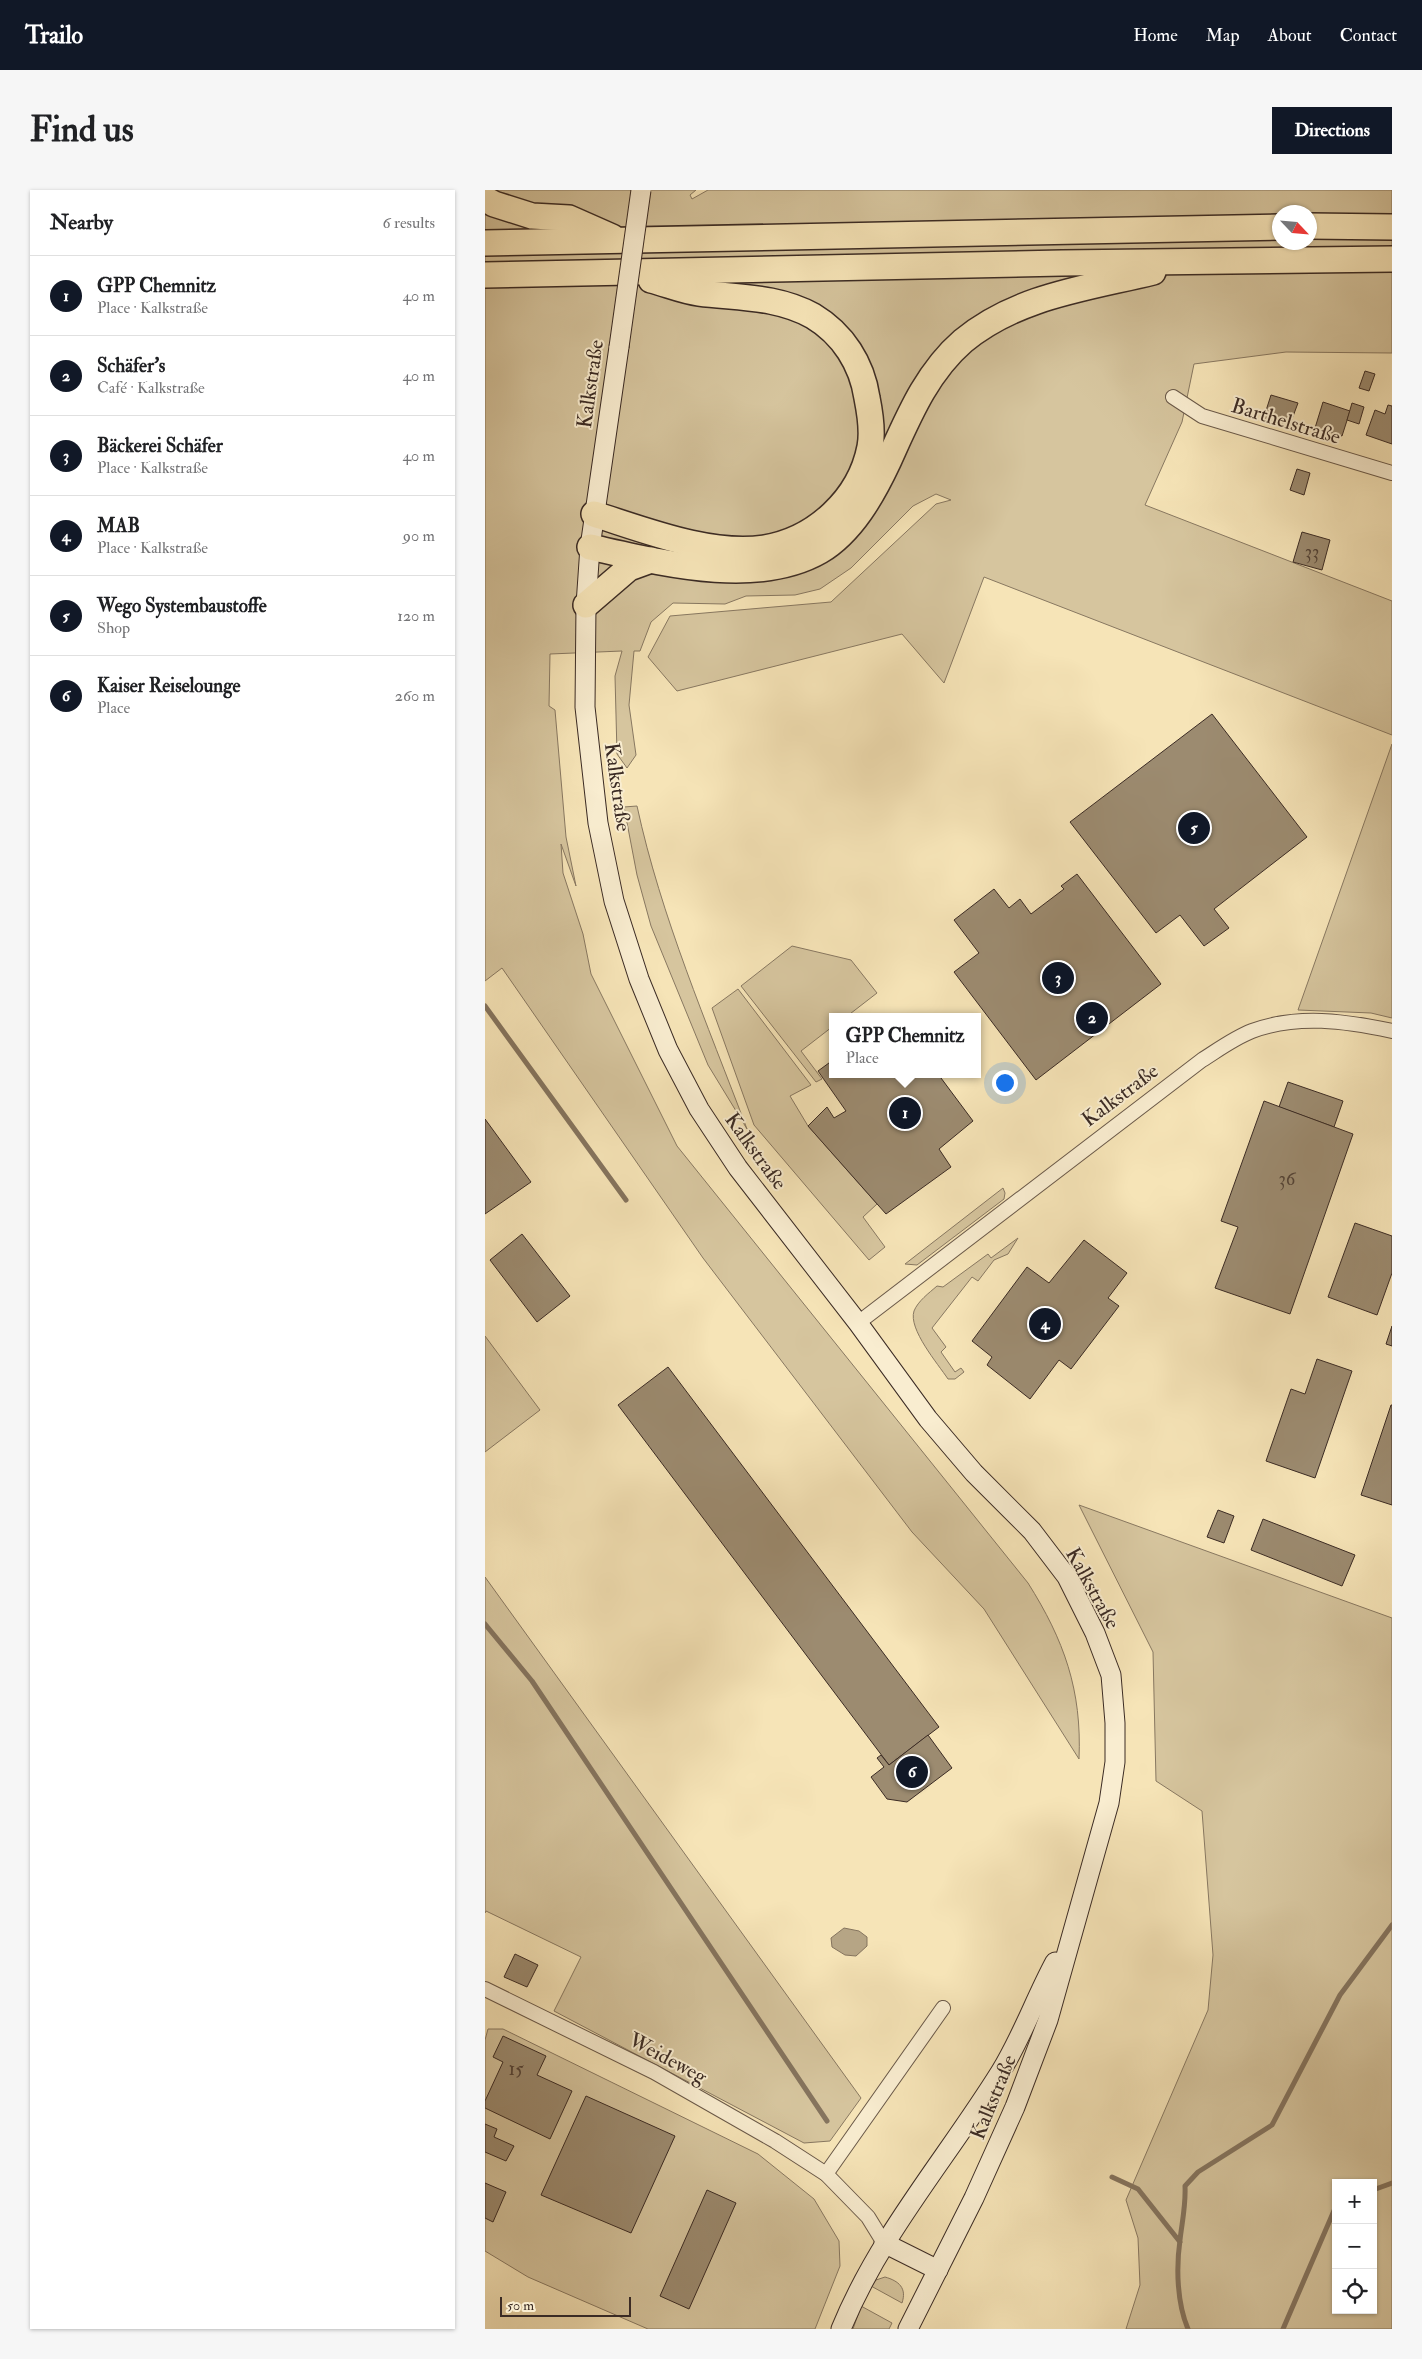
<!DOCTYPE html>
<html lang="en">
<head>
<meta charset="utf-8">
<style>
	:root { --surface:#fff; --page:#f6f6f6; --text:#202124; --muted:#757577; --line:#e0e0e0; --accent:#111827 }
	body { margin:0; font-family:"IM FELL Double Pica",serif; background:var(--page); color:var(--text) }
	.controls { position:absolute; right:15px; bottom:15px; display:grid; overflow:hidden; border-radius:0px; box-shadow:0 1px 4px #0004 }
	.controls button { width:45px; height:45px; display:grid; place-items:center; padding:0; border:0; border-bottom:1px solid var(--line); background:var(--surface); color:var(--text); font:25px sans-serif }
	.compass { position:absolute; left:787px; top:15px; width:45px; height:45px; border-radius:50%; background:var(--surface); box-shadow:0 1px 4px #0004; rotate:116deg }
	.scale { position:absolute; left:15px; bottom:12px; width:131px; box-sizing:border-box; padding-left:5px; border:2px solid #3b2b24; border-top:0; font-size:14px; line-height:18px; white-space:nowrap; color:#3b2b24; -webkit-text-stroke:4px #f9edd0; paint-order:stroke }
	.you { position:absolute; left:519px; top:892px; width:18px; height:18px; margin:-12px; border:4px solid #fff; border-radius:50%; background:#1a73e8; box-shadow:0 0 0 8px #1a73e833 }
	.badge { display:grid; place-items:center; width:32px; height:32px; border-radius:50%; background:var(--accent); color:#fff; font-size:16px; font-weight:700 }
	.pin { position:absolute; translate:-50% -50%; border:2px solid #fff; box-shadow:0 1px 5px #0006 }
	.popup { position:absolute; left:344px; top:823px; width:152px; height:65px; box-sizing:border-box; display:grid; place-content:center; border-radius:0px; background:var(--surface); filter:drop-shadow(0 1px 4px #0005); font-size:16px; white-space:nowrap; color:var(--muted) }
	.popup b { font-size:19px; color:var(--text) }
	.popup::after { content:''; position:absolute; left:50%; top:100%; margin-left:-10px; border:10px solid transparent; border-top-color:var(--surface) }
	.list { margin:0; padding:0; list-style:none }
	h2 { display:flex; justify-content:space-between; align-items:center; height:65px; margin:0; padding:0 20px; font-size:21px }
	h2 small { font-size:16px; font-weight:400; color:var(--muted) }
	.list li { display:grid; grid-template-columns:32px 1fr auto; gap:15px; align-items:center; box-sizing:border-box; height:80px; padding:0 20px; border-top:1px solid var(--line) }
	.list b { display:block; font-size:19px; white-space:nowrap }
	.list p { margin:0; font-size:16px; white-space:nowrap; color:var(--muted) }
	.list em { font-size:16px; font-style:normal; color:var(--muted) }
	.icon { flex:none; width:28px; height:28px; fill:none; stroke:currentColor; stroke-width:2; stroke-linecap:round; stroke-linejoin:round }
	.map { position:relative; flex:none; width:907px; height:2139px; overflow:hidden; border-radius:0px }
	header { display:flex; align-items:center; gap:30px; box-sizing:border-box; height:70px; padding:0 25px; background:var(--accent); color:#fff }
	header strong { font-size:24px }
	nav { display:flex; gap:28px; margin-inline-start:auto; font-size:18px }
	.intro { display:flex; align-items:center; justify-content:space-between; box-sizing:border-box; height:120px; padding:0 30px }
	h1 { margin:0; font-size:35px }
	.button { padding:12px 22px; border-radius:0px; background:var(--accent); color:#fff; font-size:18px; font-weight:700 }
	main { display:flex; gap:30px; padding:0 30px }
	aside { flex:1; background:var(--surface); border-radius:0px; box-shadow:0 1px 4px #0004 }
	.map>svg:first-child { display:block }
	.green { fill:#d6c59e; stroke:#887861; fill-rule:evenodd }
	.water { fill:#b6a585; stroke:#85745e }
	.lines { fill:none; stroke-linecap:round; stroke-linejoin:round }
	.stream { stroke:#85745e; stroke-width:5 }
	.building { fill:#9c8b70; stroke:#3b2b24 }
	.street-casing { stroke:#6a5949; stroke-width:16 }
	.secondary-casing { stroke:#3b2b24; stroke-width:21 }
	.highway-casing { stroke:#3b2b24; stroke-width:28 }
	.street { stroke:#f9edd0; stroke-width:14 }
	.secondary { stroke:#f9edd0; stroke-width:19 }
	.highway { stroke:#f6e4b7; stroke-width:25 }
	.secondary-bridge-casing { stroke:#3b2b24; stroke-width:21; stroke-linecap:butt }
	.secondary-bridge { stroke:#f9edd0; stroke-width:19 }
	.labels { text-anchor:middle; stroke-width:4; stroke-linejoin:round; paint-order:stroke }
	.number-label { font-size:19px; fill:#534337 }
	.street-label { font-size:21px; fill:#3b2b24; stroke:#f9edd0 }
</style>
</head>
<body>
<header>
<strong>Trailo</strong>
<nav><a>Home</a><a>Map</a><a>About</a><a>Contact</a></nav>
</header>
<div class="intro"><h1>Find us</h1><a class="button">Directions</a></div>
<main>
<aside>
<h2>Nearby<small>6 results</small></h2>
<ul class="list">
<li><span class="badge">1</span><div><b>GPP Chemnitz</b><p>Place · Kalkstraße</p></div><em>40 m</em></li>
<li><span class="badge">2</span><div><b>Schäfer's</b><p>Café · Kalkstraße</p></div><em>40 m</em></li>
<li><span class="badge">3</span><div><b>Bäckerei Schäfer</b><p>Place · Kalkstraße</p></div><em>40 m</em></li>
<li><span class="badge">4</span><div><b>MAB</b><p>Place · Kalkstraße</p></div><em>90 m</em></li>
<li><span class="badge">5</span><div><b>Wego Systembaustoffe</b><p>Shop</p></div><em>120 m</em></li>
<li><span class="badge">6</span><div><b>Kaiser Reiselounge</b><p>Place</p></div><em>260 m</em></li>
</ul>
</aside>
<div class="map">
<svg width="907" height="2139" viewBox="0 0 907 2139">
	<rect width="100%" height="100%" fill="#f6e4b7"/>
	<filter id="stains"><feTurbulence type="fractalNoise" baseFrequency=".004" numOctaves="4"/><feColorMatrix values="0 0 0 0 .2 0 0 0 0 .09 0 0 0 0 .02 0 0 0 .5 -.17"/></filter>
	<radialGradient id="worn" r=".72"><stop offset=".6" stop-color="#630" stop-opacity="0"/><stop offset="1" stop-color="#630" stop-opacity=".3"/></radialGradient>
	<g class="green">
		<path d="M0,0H211L205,5L207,9L223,0H907V163L801,162L709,174L697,232L660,315L907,411V545L499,387L459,493L417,444L192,501L163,467L185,426L346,412L451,314L466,310L451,304L428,316L366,378L335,399L310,405L261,406L240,414L188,413L166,432L155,461H149L144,515L151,565L142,578L132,564L130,486L137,461L65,464L64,516L70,520L81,647L91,696L76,654L78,683L98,744L106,784L192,956L543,1393C579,1450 597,1500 594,1569L499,1419L427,1342L218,1068L17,778L0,791ZM794,22H824V52H794Z"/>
		<path d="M907,554V828L886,823L813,820Z"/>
		<path d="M152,616C176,727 222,833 262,939L223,875L166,736L152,685L139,617Z"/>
		<path d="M307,756L366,770L392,803L361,827H348L347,837L316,861L337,889L331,892L256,796Z"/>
		<path d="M253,799L326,895L305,906L323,936L392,1014L378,1027L400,1057L384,1070L269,935L227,818Z"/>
		<path d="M518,998L520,1003L519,1009L432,1075L420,1074Z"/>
		<path d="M533,1048L523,1064L509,1070L493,1091L487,1087L447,1138L461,1157L456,1162L470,1182L476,1178L479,1182L470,1189H463C453,1174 423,1139 429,1121C433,1111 444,1103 452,1096L458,1097L503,1064L506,1068Z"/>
		<path d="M0,1146L55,1220L0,1262Z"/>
		<path d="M594,1315L907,1428V2139H641L655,2095L653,2048L641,2010L723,1820L728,1765L717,1621L671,1591L668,1462ZM851,1993H888V2120H851Z"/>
		<path d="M0,1387L376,1908L345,1951L319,1953L69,1821L96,1767L1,1721L0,1723Z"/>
		<path d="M3,1839H18L273,1964L329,2009L354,2051L355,2076L330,2139H163L43,2087L0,2061V1850Z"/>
		<path d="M400,2087C414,2091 422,2098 417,2113L386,2096L391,2090Z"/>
		<path d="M376,2116L407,2133L404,2139H368Z"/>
	</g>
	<path class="water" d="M359,1738L374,1741L382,1747V1756L371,1766L360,1765L347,1757L346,1748Z"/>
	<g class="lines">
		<g class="stream">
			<path d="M0,816L141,1010"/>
			<path d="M0,1434L47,1491L342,1931"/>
			<path d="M627,1987L653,1999L695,2052"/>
			<path d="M888,2000L907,1993"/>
			<path d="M703,2139C692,2113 691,2078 695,2050C697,2032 701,2015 700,1996L713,1982L787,1935L855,1805L907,1735"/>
			<path d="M798,2139L851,2016"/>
		</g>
	</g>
	<g class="building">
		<path d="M880,181L890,184L884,201L874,198Z"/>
		<path d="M786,205L813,213L804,237L778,230Z"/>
		<path d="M838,212L865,221L857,246L830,238Z"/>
		<path d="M867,213L879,217L874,234L862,230Z"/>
		<path d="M903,215L907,216V254L881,245L890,220L900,224Z"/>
		<path d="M812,279L825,283L819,305L805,300Z"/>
		<path d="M817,342L845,350L837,380L808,372Z"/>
		<path d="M727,524L822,647L729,719L744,738L719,756L695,725L671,743L585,632Z"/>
		<path d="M592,684L676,794L551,890L469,782L494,763L469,730L509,699L524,718L535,709L546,724L579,699L576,696Z"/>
		<path d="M348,870V884H453L488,931L454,959L466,977L401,1024L323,936L342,917L349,928L361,921L333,881Z"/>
		<path d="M803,892L858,911L849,937L794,917Z"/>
		<path d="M779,911L868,944L805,1124L730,1098L753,1037L736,1031Z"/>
		<path d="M0,929L46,992L0,1024Z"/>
		<path d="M870,1033L907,1046V1083L892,1125L843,1107Z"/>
		<path d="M37,1044L85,1106L52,1132L5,1070Z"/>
		<path d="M599,1050L642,1083L623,1108L634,1116L586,1179L574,1170L545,1209L502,1175L507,1167L487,1151L542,1077L564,1093Z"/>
		<path d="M907,1136V1156L901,1154Z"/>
		<path d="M832,1169L867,1181L830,1288L781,1271L806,1199L820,1204Z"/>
		<path d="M183,1177L454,1537L404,1575L133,1215Z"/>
		<path d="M906,1215H907V1315L876,1305Z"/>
		<path d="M733,1320L749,1326L739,1353L722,1347Z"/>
		<path d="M778,1329L870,1365L857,1396L766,1360Z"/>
		<path d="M443,1545L467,1578L422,1612L402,1609L386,1587L399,1577L392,1568L396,1565L404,1575Z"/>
		<path d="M30,1764L53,1775L42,1797L19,1787Z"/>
		<path d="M18,1846L61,1866L52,1885L87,1901L65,1949L0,1918V1911L18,1872L8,1867Z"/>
		<path d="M101,1906L190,1946L146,2043L56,2005Z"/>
		<path d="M0,1934L12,1939L9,1947L29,1956L21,1971L0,1962Z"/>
		<path d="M0,1993L21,2002L8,2032L0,2028Z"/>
		<path d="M222,2000L251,2013L204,2119L175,2106Z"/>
	</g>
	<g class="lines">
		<defs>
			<g id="street">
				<path d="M688,207L717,226L907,283"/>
				<path d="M373,1133L717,870C733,860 749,848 767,841C813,824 860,831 907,841"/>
				<path d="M0,1799L169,1882L290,1951L341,1984L383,2027L399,2053"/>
				<path d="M341,1984L458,1818"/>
			</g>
			<g id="secondary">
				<path d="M134,157L105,357L101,415L100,517L113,633L129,711L154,789L183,860L214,919L253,978L373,1133L443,1229L489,1283L547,1341L582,1387L610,1443L626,1485L630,1533V1572L624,1613L563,1830L530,1917L489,2008L423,2139"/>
				<path d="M399,2053L453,2080"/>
				<path d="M356,2139C395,2044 462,1968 516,1881C537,1847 551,1807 570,1772"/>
			</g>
			<g id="highway">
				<path d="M0,9L9,14L47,26L84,28L127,47"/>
				<path d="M824,36L907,37"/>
				<path d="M0,53L794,37"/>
				<path d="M0,85L577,73L907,69"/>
				<path d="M109,324C160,340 225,366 279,358C330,350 375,309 385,257C388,242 385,223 382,208C377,174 358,144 328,126C292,106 253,108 214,103C198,101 182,94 166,90"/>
				<path d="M105,357C173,372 271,398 335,361C367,342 388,304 403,272C423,228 441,183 478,151C532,106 603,98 668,82"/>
				<path d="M101,415L144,378L166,370"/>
			</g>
		</defs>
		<use href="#street" class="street-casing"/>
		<use href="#secondary" class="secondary-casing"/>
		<use href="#highway" class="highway-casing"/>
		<use href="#street" class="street"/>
		<use href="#secondary" class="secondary"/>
		<use href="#highway" class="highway"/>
		<defs>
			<path id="secondary-bridge" d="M134,157L156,0"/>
		</defs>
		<use href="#secondary-bridge" class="secondary-bridge-casing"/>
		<use href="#secondary-bridge" class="secondary-bridge"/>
	</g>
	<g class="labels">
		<g class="number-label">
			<text x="827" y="368">33</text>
			<text x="802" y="995">36</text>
			<text x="31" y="1885">15</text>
		</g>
		<g class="street-label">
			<text transform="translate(105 194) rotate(-82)" y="7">Kalkstraße</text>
			<text transform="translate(801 231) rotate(17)" y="7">Barthelstraße</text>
			<text transform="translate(133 597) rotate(82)" y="7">Kalkstraße</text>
			<text transform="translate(635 905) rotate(-37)" y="7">Kalkstraße</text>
			<text transform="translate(271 961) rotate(54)" y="7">Kalkstraße</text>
			<text transform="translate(608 1398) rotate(61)" y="7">Kalkstraße</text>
			<text transform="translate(183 1868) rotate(28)" y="7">Weideweg</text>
			<text transform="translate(508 1907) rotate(-68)" y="7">Kalkstraße</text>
		</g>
	</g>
	<rect width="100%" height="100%" filter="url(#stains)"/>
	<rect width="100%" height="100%" fill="url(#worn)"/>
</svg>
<div class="controls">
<button>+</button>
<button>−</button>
<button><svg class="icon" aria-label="locate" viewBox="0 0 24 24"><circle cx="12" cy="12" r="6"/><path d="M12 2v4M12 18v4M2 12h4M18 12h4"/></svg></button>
</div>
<svg class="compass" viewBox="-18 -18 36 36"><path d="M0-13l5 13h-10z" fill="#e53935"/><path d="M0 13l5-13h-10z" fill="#757577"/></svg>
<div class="scale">50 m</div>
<div class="you"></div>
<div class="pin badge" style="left:420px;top:923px">1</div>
<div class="popup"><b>GPP Chemnitz</b>Place</div>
<div class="pin badge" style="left:607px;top:828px">2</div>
<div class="pin badge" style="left:573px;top:788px">3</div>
<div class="pin badge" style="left:560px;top:1134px">4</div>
<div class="pin badge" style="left:709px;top:638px">5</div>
<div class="pin badge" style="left:427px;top:1582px">6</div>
</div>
</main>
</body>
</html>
